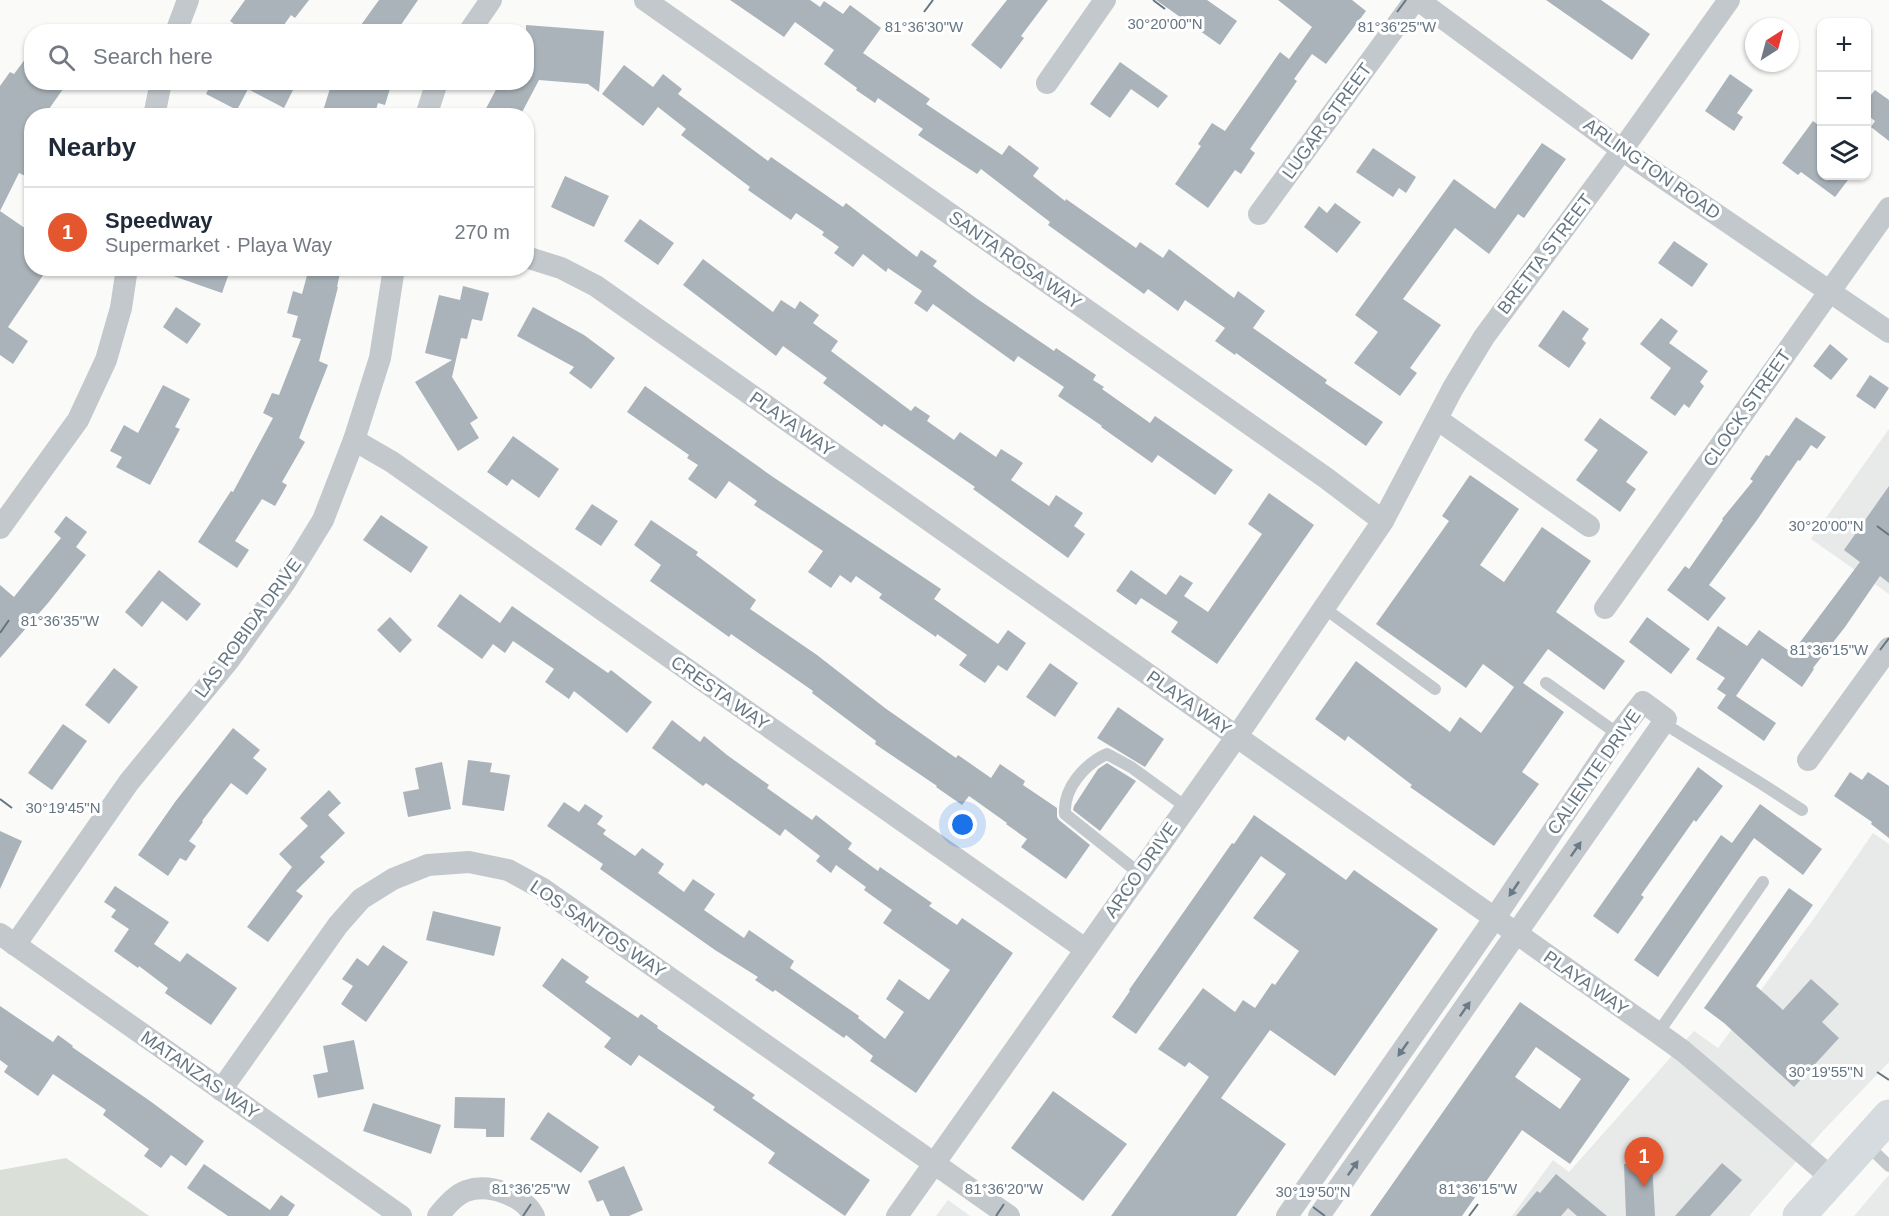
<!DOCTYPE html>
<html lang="en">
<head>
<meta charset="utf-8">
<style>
	:root { --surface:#fff; --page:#f2f2f3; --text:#1f2937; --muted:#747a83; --line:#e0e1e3; --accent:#e4572e }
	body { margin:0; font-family:Helvetica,sans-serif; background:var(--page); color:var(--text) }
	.controls { position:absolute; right:18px; top:18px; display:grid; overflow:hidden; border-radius:12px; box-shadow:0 2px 4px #0004 }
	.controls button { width:54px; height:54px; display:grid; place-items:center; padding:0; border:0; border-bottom:2px solid var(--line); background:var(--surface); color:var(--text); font:30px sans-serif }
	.compass { position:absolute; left:1745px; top:18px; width:54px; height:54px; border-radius:50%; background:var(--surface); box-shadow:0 2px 4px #0004; rotate:36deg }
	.you { position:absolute; left:963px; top:825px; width:21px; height:21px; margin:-15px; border:4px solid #fff; border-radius:50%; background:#1a73e8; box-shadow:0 0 0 9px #1a73e833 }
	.badge { display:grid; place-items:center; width:39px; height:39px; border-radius:50%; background:var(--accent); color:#fff; font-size:20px; font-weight:700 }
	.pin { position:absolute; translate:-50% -50px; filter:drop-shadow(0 2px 3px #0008) }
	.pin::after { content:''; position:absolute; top:32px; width:21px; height:18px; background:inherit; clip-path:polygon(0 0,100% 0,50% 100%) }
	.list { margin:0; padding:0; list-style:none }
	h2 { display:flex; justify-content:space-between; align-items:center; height:78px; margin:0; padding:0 24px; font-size:26px }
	h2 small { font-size:20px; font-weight:400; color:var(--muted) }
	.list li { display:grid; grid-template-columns:39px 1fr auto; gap:18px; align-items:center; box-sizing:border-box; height:90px; padding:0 24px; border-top:2px solid var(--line) }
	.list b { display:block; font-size:22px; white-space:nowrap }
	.list p { margin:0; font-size:20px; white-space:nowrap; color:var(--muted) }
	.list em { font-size:20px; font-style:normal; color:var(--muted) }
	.icon { flex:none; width:33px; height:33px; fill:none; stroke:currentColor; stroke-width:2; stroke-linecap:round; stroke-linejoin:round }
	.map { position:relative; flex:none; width:1889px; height:1216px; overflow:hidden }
	.search { position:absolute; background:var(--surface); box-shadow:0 2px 4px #0004; left:24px; top:24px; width:510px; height:66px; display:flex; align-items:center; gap:15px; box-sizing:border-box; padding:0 21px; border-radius:24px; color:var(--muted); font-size:22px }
	.panel { position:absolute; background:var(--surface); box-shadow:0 2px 4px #0004; left:24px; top:108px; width:510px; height:168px; border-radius:24px }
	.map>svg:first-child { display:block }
	.built { fill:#e8e9e9 }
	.green { fill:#dadfd7 }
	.building { fill:#aab3b9; fill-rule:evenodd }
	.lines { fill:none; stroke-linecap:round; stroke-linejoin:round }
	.service { stroke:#c3c8cc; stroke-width:12 }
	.minor { stroke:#c3c8cc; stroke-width:22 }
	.primary { stroke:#d6dbdf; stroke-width:33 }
	.oneway { fill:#6a7a87 }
	.ticks { fill:none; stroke:#657683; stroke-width:2 }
	.labels { text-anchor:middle; stroke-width:6; stroke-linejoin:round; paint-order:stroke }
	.street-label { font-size:18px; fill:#657683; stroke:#fff }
	.ticks-label { font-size:15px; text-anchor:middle; fill:#657683; stroke:#fff; stroke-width:6; stroke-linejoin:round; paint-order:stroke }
</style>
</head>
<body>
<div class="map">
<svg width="1889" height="1216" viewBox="0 0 1889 1216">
	<rect width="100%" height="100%" fill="#fafaf8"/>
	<g class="built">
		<path d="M1889,429V594L1811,539Z"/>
		<path d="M1873,833L1889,844V1062L1821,1133L1749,1216H1512L1553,1160L1569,1172L1694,1031L1718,1048L1815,917Z"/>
		<path d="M1889,1175V1216H1854L1882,1183Z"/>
		<path d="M948,1200L970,1216H936Z"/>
	</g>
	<path class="green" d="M66,1158L149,1216H0V1170Z"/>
	<g class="building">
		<path d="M245,0H309L295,18L291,15L279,32H244L230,21Z"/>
		<path d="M379,0H418L396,32H370L361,25Z"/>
		<path d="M730,0H810L820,7L824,1L843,14L850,5L881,28L863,53L930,99L926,104L1002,155L1009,145L1039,168L1033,176L1065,201L1066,199L1136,248L1140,242L1163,258L1169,249L1234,298L1238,291L1265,311L1253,328L1327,380L1325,383L1383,422L1366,446L1236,353L1235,355L1215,341L1225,328L1185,300L1178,311L1148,289L1144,294L1048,225L1050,222L981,169L977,174L918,135L923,129L878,98L875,103L856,90L857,88L824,64L834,50L795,22L784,37Z"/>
		<path d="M1007,0H1048L1021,36L1024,38L1001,69L971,45Z"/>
		<path d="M1156,0H1207L1237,21L1220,45Z"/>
		<path d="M1278,0H1352L1366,11L1326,64L1312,54L1294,79L1297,81L1250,149L1255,153L1241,174L1235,170L1208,208L1175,184L1201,146L1198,144L1212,123L1225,131L1280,52L1289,59L1312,27Z"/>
		<path d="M1546,0H1601L1650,34L1632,60Z"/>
		<path d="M526,25L604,31L599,92L588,84L539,80L520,116H482L500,82H526Z"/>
		<path d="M32,50V82H68L44,116H32V179L19,173L0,211L32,233V268H48L8,327L28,341L13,364L0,355V86L10,72L14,74Z"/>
		<path d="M1120,62L1168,96L1158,108L1131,89L1110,118L1090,104Z"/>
		<path d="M624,65L653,87L663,74L682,89L678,94L768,161L771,157L843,207L846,203L917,257L921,250L937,261L933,266L976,298L1054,351L1056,348L1096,375L1093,380L1104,387L1102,389L1150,423L1155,416L1233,470L1215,495L1158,455L1152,463L1101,427L1102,426L1058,396L1064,387L1018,356L1014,362L933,304L927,312L914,303L922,291L888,268L886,272L863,254L853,267L834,253L839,247L822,235L824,232L796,213L791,220L748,190L750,187L681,135L686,129L658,107L643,126L602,94Z"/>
		<path d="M1730,74L1753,90L1737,113L1743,117L1734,131L1705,111Z"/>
		<path d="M212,82H297L284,108L248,89L237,110L206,94Z"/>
		<path d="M332,82H392L385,105L378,103L374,116H338L323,111Z"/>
		<path d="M1875,90L1889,100V141L1871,127L1875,121L1866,114V101Z"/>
		<path d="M1813,121L1821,127V176H1851L1835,197L1801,172L1798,175L1782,163Z"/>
		<path d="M1542,143L1566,159L1524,218L1518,214L1489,254L1455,228L1403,299L1441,325L1410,368L1417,373L1400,396L1354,363L1378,332L1355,315L1454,179L1495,209Z"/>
		<path d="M1373,148L1416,177L1406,193L1399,188L1393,197L1356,172Z"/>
		<path d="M565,176L609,196L594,227L551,207Z"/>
		<path d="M1335,203L1361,222L1337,253L1304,227L1319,206L1327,213Z"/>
		<path d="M640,219L674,243L658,265L624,241Z"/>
		<path d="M1674,241L1708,264L1692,287L1658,263Z"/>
		<path d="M703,259L773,312L781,300L795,309L800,301L819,315L813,323L838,341L831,351L911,411L915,406L930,416L927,421L954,440L960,432L996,457L1001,449L1023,463L1011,480L1049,506L1056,495L1083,513L1074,526L1085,534L1068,558L973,489L975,487L884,424L882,427L823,383L827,378L783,346L776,356L683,285Z"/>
		<path d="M159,268H231L222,293L159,271Z"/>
		<path d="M309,268H341L337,287H338L319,361L328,365L299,438L305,442L282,482L287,485L275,506L262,499L235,541L249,550L237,568L198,542L231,491L233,492L273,418L263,413L272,393L279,395L301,339L292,337L298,316L287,313L293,291L302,294Z"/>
		<path d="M463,286L489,293L482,321L472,319L467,339L461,338L452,377L478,418L470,423L479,438L458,451L415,382L452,360L425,353L439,295L460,300Z"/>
		<path d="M176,307L201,324L187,344L163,327Z"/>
		<path d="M533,307L584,335L615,358L591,389L569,373L574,367L517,336Z"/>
		<path d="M1563,310L1589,329L1582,339L1586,343L1569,368L1538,346Z"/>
		<path d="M1661,318L1678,331L1669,343L1708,371L1700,382L1704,386L1689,408L1684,404L1675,416L1650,398L1671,368L1640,344Z"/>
		<path d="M1830,344L1848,359L1831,380L1813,366Z"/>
		<path d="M1870,375L1889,388L1875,409L1856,396Z"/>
		<path d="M163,385L190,399L175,427L180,429L150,485L116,467L122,457L110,451L124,425L138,433Z"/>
		<path d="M645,386L773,477L941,589L934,599L998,644L1008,630L1026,643L1007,671L998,665L985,683L959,665L967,655L937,634L936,637L879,598L882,594L856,576L851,583L840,575L831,588L808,572L823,551L754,505L757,501L729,481L716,499L688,479L698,465L687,458L689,455L627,412Z"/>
		<path d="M1796,417L1826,437L1817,449L1811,445L1800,461L1798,460L1757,520L1709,585L1726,598L1708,621L1667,590L1685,566L1689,569L1723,520L1722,519L1753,481L1750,479L1766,455L1769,456Z"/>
		<path d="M1600,418L1648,452L1626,482L1636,489L1620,512L1576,480L1598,450L1584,440Z"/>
		<path d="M513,436L559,469L539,498L512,479L507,486L487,472Z"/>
		<path d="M1470,475L1519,509L1480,565L1504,582L1542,527L1591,561L1556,612L1625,661L1604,690L1548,649L1523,683L1564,712L1522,772L1539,784L1494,846L1410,787L1412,785L1348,736L1345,741L1315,719L1356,661L1450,732L1460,717L1481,733L1514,687L1483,664L1466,688L1376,624L1449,521L1442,516Z"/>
		<path d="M1889,486V583L1880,576L1845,627L1813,668L1814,669L1802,687L1762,658L1736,696L1776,723L1764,741L1717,708L1726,695L1717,689L1725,678L1696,659L1718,626L1747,646L1759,630L1792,653L1860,562L1844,550Z"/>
		<path d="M1269,493L1314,525L1217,664L1171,632L1178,622L1141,598L1136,605L1116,591L1131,570L1166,595L1180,575L1193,583L1184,596L1208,612L1262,534L1248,524Z"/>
		<path d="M592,504L618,521L601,546L575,529Z"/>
		<path d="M381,515L428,547L411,573L363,540Z"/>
		<path d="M66,516L87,532L76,547L86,555L48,603L0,658V585L14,597L61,538L54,532Z"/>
		<path d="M651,520L698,552L696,555L756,600L750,609L817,655L885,708L956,758L958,755L991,778L1000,764L1025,781L1023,785L1057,808V817L1059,820L1090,845L1066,879L1021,847L1027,839L1006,824L1007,823L969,796L962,805L936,787L937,786L875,744L876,741L812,693L813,691L731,634L729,637L650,581L661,565L634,545Z"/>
		<path d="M159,570L201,604L187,621L162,601L142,627L125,612Z"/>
		<path d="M460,594L500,623L512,606L608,673L611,670L652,702L627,733L574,691L569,699L545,682L554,669L513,641L505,653L493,644L482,659L437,626Z"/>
		<path d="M390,617L412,640L400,653L377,630Z"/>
		<path d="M1647,617L1690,649L1671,674L1629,642Z"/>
		<path d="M1050,663L1078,683L1055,717L1026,697Z"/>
		<path d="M114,668L138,687L109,724L85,705Z"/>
		<path d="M1118,707L1164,739L1145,767L1097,738Z"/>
		<path d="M672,720L700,742L704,736L727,755L769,785L767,788L812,820L816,815L852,843L848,849L878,871L880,867L932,903L929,906L957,925L962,918L1013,953L916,1093L870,1061L873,1056L846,1035L844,1038L775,990L773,992L755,980L758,977L715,950L600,869L603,864L547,826L564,802L579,812L585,804L603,816L597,824L606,830L603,834L635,856L642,848L664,864L658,873L684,892L693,879L715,894L704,910L744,938L749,930L794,961L790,968L859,1016L858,1018L885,1039L904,1012L886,999L899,979L929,1000L950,970L883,923L892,910L864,890L866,887L836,865L831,873L816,861L820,856L785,829L780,836L706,783L703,786L652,748Z"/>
		<path d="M63,724L87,741L52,790L28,773Z"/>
		<path d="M233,728L260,750L253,758L267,769L247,795L231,783L202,821L203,822L189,841L196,846L186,861L180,858L168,876L138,855L175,802Z"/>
		<path d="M468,760L492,763L490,772L510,775L504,811L462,805Z"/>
		<path d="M442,762L451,809L408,817L403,792L419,789L415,768Z"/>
		<path d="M1107,763L1136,781L1100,831L1073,810L1074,806L1098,769Z"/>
		<path d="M1698,767L1723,786L1696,822L1694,820L1641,895L1644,897L1618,934L1593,916Z"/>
		<path d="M1850,772L1862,780L1868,772L1889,786V838L1871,824L1872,822L1834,796Z"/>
		<path d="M329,790L341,803L328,815L345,833L320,857L325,862L296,891L303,896L268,942L247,927L292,867L279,854L308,826L300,818Z"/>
		<path d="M1760,804L1822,849L1803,875L1754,838L1658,977L1634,960L1721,835L1732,843Z"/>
		<path d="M1254,815L1346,880L1354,870L1438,929L1335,1076L1270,1030L1221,1098L1286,1144L1236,1216H1111L1209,1077L1189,1062L1185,1067L1158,1049L1203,988L1235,1012L1243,1000L1255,1008L1272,983L1275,985L1299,951L1253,918L1286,874L1261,856L1136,1034L1112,1017L1130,991L1129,990L1232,843L1234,844Z"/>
		<path d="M0,831L22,841L0,889Z"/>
		<path d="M115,886L169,922L154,944L180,962L187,953L237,988L211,1025L165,993L168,988L139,966L138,968L114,951L129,929L111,917L116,910L104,902Z"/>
		<path d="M1789,888L1813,905L1756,986L1783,1010L1811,979L1839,1004L1822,1022L1839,1038L1794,1087L1724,1023L1704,1008Z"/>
		<path d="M433,911L501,927L494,956L426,940Z"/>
		<path d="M383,945L408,962L366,1022L341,1004L353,986L342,979L357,958L368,966Z"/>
		<path d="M562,958L589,977L585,982L638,1018L641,1014L658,1026L657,1028L755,1095L752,1098L870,1180L845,1216L768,1163L775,1153L713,1110L715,1107L639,1055L631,1066L604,1047L611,1038L542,986Z"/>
		<path d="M1520,1002L1630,1079L1570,1164L1522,1130L1462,1216H1370ZM1536,1047L1581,1079L1560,1109L1515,1077Z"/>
		<path d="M0,1006L53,1042L58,1035L73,1046L72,1047L150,1101L204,1141L186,1166L171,1155L161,1168L144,1156L149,1149L103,1115L106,1110L53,1074L38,1096L4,1072L8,1066L0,1060Z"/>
		<path d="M354,1040L364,1089L318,1098L313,1075L328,1072L323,1046Z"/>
		<path d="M1053,1091L1127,1144L1083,1201L1011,1148Z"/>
		<path d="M455,1097L505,1098L504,1137H486V1129L454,1128Z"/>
		<path d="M373,1103L441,1125L431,1154L363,1131Z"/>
		<path d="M548,1112L599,1147L581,1173L530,1139Z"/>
		<path d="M1652,1163L1655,1216H1626L1624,1164Z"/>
		<path d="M1722,1163L1742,1180L1710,1216H1675Z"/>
		<path d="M204,1164L270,1210L281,1195L295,1205L288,1216H228L187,1188Z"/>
		<path d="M624,1166L643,1210L629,1216H610L603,1200L597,1202L588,1181Z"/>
		<path d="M1556,1174L1607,1216H1577L1568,1208L1561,1216H1516L1537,1191L1540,1193Z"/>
	</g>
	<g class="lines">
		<g class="service">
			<path d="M1324,608L1435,689"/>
			<path d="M1546,683L1618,734"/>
			<path d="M1663,723L1762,784L1802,810"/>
			<path d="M1139,873L1065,814C1063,788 1085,764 1107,754L1131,767L1186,807"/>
			<path d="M1658,1033L1763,882"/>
			<path d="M1866,1144L1889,1166"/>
		</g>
		<g class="minor">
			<path d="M645,0L1326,478L1383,521"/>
			<path d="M1418,0L1622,150L1889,332"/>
			<path d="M176,32L188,0"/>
			<path d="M469,32L491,0"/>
			<path d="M1047,83L1105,0"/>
			<path d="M154,116L161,82"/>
			<path d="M426,116L437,82"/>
			<path d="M1259,214L1415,0"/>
			<path d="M526,257L561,268L596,286L1658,1033L1683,1051L1833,1179"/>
			<path d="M1437,419L1589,526"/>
			<path d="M354,440L392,462L1085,949"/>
			<path d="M0,528L78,420L106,360L121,308L127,268"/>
			<path d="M1605,608L1889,208"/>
			<path d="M1808,760L1889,648"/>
			<path d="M0,934L401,1216"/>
			<path d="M15,945L129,782L229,660L285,582L323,520L354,440L380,358L394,268"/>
			<path d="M221,1090L338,925L361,899L393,879L428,865L469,862L508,870L543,889L1009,1216"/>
			<path d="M438,1216C445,1207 455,1195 466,1191C489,1183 523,1195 534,1216"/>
			<path d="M897,1216L1237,736L1383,521L1453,388L1484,337L1622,150L1729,0"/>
			<path d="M1287,1216L1494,919L1618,734L1643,702L1666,719L1319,1216"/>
		</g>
		<path class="primary" d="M1799,1216L1889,1116"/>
	</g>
	<defs><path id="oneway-solid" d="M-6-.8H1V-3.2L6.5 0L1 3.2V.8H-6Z" transform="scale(1.5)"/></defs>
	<g class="oneway">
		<use href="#oneway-solid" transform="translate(1576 849) rotate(-55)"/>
		<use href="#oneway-solid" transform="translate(1514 889) rotate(124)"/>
		<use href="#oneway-solid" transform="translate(1465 1009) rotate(-55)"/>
		<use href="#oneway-solid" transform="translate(1403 1049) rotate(125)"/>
		<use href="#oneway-solid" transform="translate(1353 1168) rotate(-55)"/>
	</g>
	<path class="ticks" d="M1153,0L1165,9M924,12L933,0M1397,12L1406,0M1877,526L1889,535M0,633L9,620M1880,650L1889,638M0,799L12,808M1877,1072L1889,1080M1313,1207L1325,1216M523,1216L531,1204M996,1216L1004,1204M1469,1216L1478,1204"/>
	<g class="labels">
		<g class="street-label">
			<text transform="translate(1327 121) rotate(-54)" y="6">LUGAR STREET</text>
			<text transform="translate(1652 169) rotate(35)" y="6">ARLINGTON ROAD</text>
			<text transform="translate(1545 254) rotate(-53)" y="6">BRETTA STREET</text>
			<text transform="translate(1015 260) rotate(35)" y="6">SANTA ROSA WAY</text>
			<text transform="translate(1747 408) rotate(-55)" y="6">CLOCK STREET</text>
			<text transform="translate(792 424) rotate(35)" y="6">PLAYA WAY</text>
			<text transform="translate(248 628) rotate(-54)" y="6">LAS ROBIDA DRIVE</text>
			<text transform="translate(720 693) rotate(35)" y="6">CRESTA WAY</text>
			<text transform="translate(1189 703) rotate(35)" y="6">PLAYA WAY</text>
			<text transform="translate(1594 772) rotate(-55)" y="6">CALIENTE DRIVE</text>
			<text transform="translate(1141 870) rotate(-55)" y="6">ARCO DRIVE</text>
			<text transform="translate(598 929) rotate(34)" y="6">LOS SANTOS WAY</text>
			<text transform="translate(1586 983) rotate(35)" y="6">PLAYA WAY</text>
			<text transform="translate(200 1075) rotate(35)" y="6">MATANZAS WAY</text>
		</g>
	</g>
	<g class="ticks-label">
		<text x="1165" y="29">30°20'00"N</text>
		<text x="924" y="32">81°36'30"W</text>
		<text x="1397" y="32">81°36'25"W</text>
		<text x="1826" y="531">30°20'00"N</text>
		<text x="60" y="626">81°36'35"W</text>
		<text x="1829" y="655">81°36'15"W</text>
		<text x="63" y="813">30°19'45"N</text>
		<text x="1826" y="1077">30°19'55"N</text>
		<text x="531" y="1194">81°36'25"W</text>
		<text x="1004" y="1194">81°36'20"W</text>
		<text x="1478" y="1194">81°36'15"W</text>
		<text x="1313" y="1197">30°19'50"N</text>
	</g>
</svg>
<div class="controls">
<button>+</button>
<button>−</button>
<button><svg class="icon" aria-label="layers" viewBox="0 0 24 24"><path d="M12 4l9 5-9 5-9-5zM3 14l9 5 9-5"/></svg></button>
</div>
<svg class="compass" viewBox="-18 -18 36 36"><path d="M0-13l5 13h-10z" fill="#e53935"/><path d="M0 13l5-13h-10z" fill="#747a83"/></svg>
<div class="you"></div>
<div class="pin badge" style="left:1644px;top:1187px">1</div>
<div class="search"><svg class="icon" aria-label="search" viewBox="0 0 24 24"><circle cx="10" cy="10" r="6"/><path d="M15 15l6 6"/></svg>Search here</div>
<section class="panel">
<h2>Nearby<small></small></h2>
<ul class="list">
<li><span class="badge">1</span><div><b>Speedway</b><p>Supermarket · Playa Way</p></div><em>270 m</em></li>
</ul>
</section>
</div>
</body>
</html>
